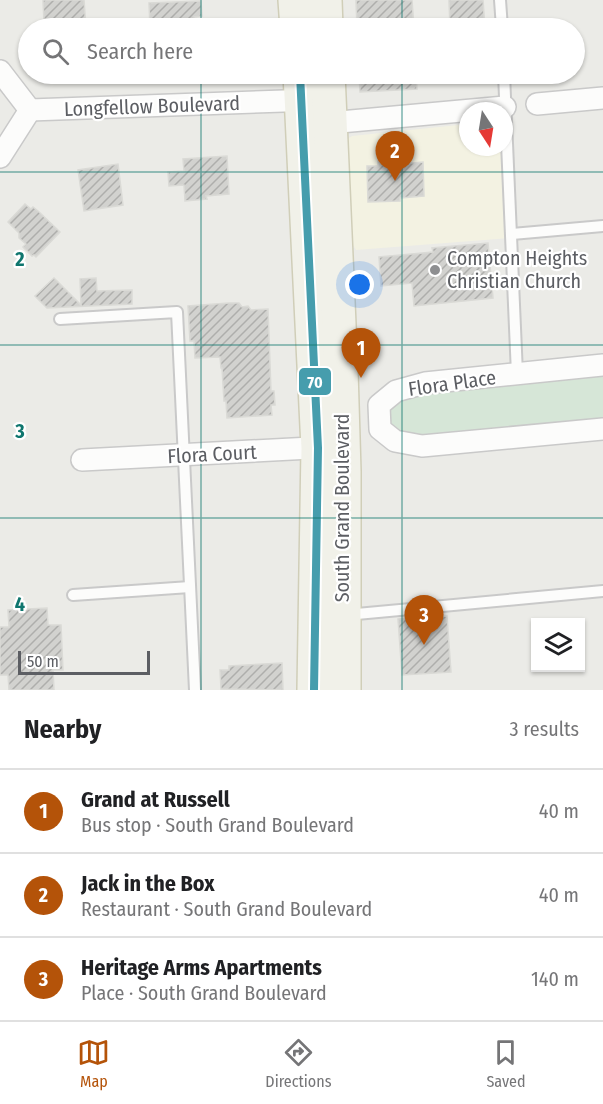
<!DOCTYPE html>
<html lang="en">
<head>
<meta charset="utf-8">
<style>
	:root { --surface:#fff; --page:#f2f2f2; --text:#202124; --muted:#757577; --line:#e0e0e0; --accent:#b45309 }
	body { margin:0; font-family:"Fira Sans Condensed",sans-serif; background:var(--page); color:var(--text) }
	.controls { position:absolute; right:18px; bottom:18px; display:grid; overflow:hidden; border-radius:0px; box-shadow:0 2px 4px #0004 }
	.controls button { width:54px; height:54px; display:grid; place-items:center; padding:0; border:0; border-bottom:2px solid var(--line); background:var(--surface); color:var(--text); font:30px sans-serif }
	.compass { position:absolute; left:459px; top:102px; width:54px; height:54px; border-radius:50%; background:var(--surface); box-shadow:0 2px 4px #0004; rotate:168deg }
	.scale { position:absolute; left:18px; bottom:15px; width:132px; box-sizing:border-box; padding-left:6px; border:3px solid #5c5e63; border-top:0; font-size:16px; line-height:21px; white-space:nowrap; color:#5c5e63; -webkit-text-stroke:4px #fff; paint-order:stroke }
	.you { position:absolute; left:360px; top:285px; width:21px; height:21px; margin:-15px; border:4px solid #fff; border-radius:50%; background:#1a73e8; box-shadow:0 0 0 9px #1a73e833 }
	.badge { display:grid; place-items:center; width:39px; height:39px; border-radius:50%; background:var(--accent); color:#fff; font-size:20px; font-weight:700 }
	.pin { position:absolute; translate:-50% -50px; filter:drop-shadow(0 2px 3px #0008) }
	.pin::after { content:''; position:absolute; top:32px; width:21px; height:18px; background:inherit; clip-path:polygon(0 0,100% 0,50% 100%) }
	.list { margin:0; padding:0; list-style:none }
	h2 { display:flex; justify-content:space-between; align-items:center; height:78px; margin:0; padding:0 24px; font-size:26px }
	h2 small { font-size:20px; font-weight:400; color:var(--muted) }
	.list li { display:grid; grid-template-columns:39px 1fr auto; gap:18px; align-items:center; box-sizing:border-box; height:84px; padding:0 24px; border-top:2px solid var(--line) }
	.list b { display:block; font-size:22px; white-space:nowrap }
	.list p { margin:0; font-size:20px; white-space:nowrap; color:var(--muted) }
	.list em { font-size:20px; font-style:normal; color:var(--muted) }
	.icon { flex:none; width:33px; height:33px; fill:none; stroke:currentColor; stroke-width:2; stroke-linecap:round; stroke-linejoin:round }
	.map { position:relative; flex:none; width:603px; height:690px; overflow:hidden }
	.search { position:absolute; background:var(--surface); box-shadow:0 2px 4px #0004; left:18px; right:18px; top:18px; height:66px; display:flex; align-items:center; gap:15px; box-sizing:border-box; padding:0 21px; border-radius:33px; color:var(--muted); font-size:22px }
	.sheet { height:330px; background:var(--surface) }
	nav { display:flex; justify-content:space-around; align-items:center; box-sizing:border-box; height:84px; border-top:2px solid var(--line); background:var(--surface); font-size:16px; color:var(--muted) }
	nav a { display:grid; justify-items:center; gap:3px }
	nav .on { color:var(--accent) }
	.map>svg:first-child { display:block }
	.commercial { fill:#f3f2e2 }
	.green { fill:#d6e6d7 }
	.building { fill:url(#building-hatch); stroke:#dadad6; stroke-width:1.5 }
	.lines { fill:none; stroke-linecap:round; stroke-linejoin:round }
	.lane-casing { stroke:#c9c9c9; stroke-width:14 }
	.street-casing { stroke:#c9c9c9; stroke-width:24 }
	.primary-casing { stroke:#d0ceb8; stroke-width:36 }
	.lane { stroke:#fcfcfb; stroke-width:10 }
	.street { stroke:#fcfcfb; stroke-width:21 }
	.primary { stroke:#f1f1e9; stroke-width:33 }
	.bus-1-casing { stroke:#fff; stroke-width:12 }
	.bus-1 { stroke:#469dad; stroke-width:8 }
	.grid { fill:none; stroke:#0f766e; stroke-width:1.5; stroke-opacity:0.55 }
	.poi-dot { fill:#8e8f91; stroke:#fff; stroke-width:2 }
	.labels { text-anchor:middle; stroke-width:4.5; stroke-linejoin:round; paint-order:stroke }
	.street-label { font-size:20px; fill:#5c5e63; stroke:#fff }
	.poi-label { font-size:20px; fill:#5c5e63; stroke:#fff; text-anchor:start }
	.grid-label { font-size:20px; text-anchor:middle; font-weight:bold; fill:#0f766e; stroke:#fff; stroke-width:4.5; stroke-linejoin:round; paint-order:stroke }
	.line-badge { stroke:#fff; stroke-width:2 }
	.badge-label { font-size:16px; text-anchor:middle; font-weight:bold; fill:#fff }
</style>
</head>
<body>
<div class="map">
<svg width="603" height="690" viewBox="0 0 603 690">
	<defs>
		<pattern id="building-hatch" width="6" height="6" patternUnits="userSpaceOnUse" patternTransform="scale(1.5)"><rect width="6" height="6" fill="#d2d2cf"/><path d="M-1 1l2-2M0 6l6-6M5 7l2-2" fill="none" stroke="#aeaeac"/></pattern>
	</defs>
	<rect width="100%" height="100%" fill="#ebebe7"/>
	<path class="commercial" d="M468,124V147H503L510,238L356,250L348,237L344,141L352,136Z"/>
	<path class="green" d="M603,365V429L422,446L380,429L396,391Z"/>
	<g class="building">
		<path d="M43,0H84L86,28H53V23H44Z"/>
		<path d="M356,0H412L414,28H357Z"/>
		<path d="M449,0H483L485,28H450Z"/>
		<path d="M201,1L202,16L194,17L195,28H150L149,3Z"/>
		<path d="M359,74H416L417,89L360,92Z"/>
		<path d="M227,156L229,194L206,196L207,199L185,201L184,185L169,186L168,172L184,171L183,159Z"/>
		<path d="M398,160L399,164L423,162L424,196L400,198V201L368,202L367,166H378V161Z"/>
		<path d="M118,164L123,205L84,211L78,170Z"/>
		<path d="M25,204L31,209L33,207L38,211L60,232L36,257L34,255L32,256L23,247L26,244L19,238V233L8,222Z"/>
		<path d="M488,243L493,298L414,306L412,283L381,286L379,257L433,252L432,248Z"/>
		<path d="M54,278L81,305L80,279L96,278L97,291L132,290V304L47,308L35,296Z"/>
		<path d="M229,303H239L242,307L248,306L251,310L268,309L271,391H274L275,405H271L272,415L227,418L226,401H224L222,368H221L220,357L195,358L194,341H190L188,306Z"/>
		<path d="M47,608L48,625H61L63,670H53L54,690H9L8,675H0V627H9L8,610Z"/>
		<path d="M447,616L451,672L402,675L398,619Z"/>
		<path d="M282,663L283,690L221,689L220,670H229V666Z"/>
	</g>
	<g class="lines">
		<defs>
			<g id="lane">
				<path d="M500,0L502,28"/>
				<path d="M504,74L517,374"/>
				<path d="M512,234L603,226"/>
				<path d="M60,319L177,312L195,690"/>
				<path d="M73,595L190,587"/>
				<path d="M346,615L603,591"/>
			</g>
			<g id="street">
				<path d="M0,71L30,110"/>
				<path d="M537,104L603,98"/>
				<path d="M30,110L314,100"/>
				<path d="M318,124L505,107"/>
				<path d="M0,157L30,110"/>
				<path d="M603,365L425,383L396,391L379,405L380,429L395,441L422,446L603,429"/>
				<path d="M82,460L330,447"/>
			</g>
			<g id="primary">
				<path d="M295,0L297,28"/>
				<path d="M325,0L326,28"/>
				<path d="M300,74L318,448L314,690"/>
				<path d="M328,74L341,370L344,471V690"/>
			</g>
		</defs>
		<use href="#lane" class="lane-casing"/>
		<use href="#street" class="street-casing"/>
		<use href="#primary" class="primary-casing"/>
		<use href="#lane" class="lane"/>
		<use href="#street" class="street"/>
		<use href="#primary" class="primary"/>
		<defs>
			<path id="bus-1" d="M300,74L318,448L314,690"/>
		</defs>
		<use href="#bus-1" class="bus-1-casing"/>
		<use href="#bus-1" class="bus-1"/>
	</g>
	<path class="grid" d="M201,0V28M402,0V28M201,74V690M402,74V690M0,172H603M0,345H603M0,518H603"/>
	<circle class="poi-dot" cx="435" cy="270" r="6"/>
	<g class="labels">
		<g class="street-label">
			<text transform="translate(152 106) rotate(-2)" y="7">Longfellow Boulevard</text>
			<text transform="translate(452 383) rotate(-8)" y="7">Flora Place</text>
			<text transform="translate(212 454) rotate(-3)" y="7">Flora Court</text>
			<text transform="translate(342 508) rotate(-90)" y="7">South Grand Boulevard</text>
		</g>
		<g class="poi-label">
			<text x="447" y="265">Compton Heights<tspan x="447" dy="23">Christian Church</tspan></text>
		</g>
	</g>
	<g class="grid-label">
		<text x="20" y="266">2</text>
		<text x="20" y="438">3</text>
		<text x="20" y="611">4</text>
	</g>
	<rect class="line-badge" x="298" y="367" width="34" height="29" rx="6" fill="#469dad"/>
	<g class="badge-label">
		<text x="315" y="388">70</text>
	</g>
</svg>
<div class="controls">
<button><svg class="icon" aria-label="layers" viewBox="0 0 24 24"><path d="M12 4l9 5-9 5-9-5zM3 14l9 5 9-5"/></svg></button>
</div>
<svg class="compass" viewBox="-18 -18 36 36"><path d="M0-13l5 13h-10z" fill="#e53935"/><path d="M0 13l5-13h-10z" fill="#757577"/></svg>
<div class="scale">50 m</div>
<div class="you"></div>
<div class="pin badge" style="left:361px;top:378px">1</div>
<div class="pin badge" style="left:395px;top:181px">2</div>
<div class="pin badge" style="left:424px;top:645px">3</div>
<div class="search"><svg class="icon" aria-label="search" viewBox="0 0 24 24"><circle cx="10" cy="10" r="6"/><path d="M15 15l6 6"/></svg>Search here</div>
</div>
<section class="sheet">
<h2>Nearby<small>3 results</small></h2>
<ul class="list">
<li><span class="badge">1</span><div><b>Grand at Russell</b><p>Bus stop · South Grand Boulevard</p></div><em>40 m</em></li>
<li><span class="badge">2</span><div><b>Jack in the Box</b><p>Restaurant · South Grand Boulevard</p></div><em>40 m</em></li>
<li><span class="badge">3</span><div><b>Heritage Arms Apartments</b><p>Place · South Grand Boulevard</p></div><em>140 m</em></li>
</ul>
</section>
<nav>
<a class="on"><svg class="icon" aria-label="map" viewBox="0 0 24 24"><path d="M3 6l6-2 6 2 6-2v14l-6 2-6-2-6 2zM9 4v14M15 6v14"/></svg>Map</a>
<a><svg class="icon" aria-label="directions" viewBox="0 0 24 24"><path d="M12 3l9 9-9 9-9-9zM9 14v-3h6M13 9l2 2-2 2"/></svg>Directions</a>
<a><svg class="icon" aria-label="saved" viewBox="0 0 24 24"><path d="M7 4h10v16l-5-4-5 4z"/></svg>Saved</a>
</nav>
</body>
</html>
